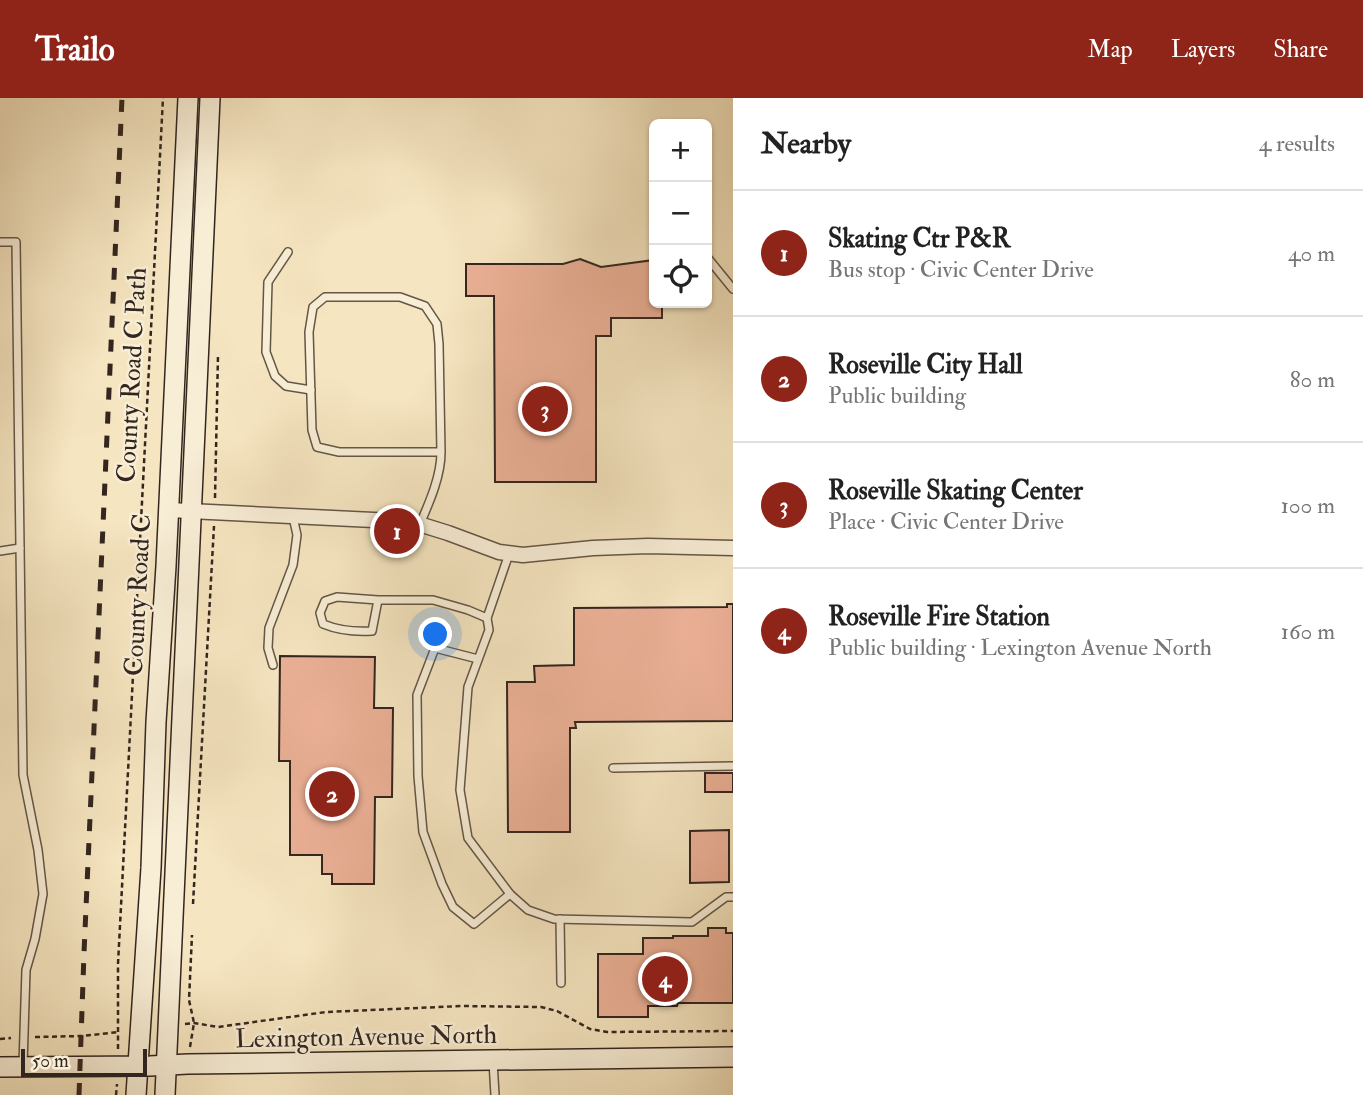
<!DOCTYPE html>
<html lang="en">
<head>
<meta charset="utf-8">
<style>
	:root { --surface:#fff; --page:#f2f2f2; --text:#222; --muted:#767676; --line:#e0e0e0; --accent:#8f2418 }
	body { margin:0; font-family:"IM FELL Double Pica",serif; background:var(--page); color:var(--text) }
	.controls { position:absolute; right:21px; top:21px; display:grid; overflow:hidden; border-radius:10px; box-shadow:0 2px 5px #0004 }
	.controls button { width:63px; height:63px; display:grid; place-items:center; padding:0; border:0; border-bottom:2px solid var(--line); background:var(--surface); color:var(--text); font:35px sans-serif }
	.scale { position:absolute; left:21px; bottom:18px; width:126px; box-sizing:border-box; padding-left:7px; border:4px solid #33261f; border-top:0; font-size:19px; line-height:24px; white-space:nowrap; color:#33261f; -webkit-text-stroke:5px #f8eed6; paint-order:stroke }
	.you { position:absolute; left:436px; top:537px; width:24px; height:24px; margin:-18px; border:5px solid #fff; border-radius:50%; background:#1a73e8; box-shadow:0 0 0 10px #1a73e833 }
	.badge { display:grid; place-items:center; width:46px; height:46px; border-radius:50%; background:var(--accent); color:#fff; font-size:23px; font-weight:700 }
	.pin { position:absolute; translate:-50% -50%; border:4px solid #fff; box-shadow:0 2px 7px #0006 }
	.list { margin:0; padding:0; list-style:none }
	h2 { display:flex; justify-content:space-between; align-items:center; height:91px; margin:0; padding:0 28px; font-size:30px }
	h2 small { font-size:23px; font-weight:400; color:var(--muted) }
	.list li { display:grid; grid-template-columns:46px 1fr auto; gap:21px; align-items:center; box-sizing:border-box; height:126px; padding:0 28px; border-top:2px solid var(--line) }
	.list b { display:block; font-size:26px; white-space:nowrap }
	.list p { margin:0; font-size:23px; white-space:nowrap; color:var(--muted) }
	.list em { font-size:23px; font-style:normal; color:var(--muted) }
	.icon { flex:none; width:38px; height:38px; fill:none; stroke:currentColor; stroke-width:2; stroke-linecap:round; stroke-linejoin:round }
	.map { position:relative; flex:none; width:733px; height:997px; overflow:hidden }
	header { display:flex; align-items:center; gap:42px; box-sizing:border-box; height:98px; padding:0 35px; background:var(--accent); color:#fff }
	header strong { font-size:33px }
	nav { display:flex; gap:38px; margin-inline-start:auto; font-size:24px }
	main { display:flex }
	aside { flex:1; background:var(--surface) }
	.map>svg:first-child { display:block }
	.building { fill:#ebb096; stroke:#33261f; stroke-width:2 }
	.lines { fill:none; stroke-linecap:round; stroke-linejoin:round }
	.lane-casing { stroke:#645647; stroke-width:10 }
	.street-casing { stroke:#645647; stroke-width:17 }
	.secondary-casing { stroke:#33261f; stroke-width:22 }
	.path { stroke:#33261f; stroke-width:2.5; stroke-dasharray:5 3.5; stroke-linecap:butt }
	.lane { stroke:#f8eed6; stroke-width:7 }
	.street { stroke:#f8eed6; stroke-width:14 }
	.secondary { stroke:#f8eed6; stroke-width:19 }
	.rail { stroke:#33261f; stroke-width:5; stroke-dasharray:12 12; stroke-linecap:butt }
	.labels { text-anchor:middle; stroke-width:5; stroke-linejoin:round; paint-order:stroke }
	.street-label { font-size:26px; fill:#33261f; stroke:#f8eed6 }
</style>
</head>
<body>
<header>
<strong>Trailo</strong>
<nav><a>Map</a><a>Layers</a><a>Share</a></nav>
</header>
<main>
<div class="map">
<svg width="733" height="997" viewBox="0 0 733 997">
	<rect width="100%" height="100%" fill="#f5e5c0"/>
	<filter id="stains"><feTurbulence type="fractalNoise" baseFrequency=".00286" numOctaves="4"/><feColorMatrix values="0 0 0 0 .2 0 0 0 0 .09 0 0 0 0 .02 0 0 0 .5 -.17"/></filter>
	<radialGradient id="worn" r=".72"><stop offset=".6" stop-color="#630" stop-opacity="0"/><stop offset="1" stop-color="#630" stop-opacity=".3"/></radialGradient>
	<g class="building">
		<path d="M580,161L601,169L654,162V205H677V208H662V220H611V238H596V384H495L494,198H466V166H563Z"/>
		<path d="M727,506H733V623L575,624L576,630H570V734H508L507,584H535L534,568L574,567V510L727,509Z"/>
		<path d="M280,558L375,559L374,610H393L392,699H375L374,786H332V776H322V757H290V663H279Z"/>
		<rect x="705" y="675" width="28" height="19"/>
		<path d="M729,732V784L690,785V733Z"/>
		<path d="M708,830H726V835H733V905H678L677,908H648V919H598V856H643V840H673V838H708Z"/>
	</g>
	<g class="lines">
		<defs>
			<g id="lane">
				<path d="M0,144H16L23,677L38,752L43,796L35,841L26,872L23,967"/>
				<path d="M288,154L268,184L266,254L275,278L286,288L311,292"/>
				<path d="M707,159L733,191"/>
				<path d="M420,426C430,403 441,378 441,354L439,246L437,226L425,208L400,199H325L313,209L309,234L312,332L317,349L339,354H441"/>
				<path d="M0,453L20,450"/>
				<path d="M509,456L487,520L489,532L468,589L460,692L468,740L510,796L528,812L554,821L692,824L726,799H733"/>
				<path d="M378,502L372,533C355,534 340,533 323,526L320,515L325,503L337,499L378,502H433L468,512L487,520"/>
				<path d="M478,561L435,550L417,597L418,678L423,734L442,786L453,809L474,826L510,796"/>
				<path d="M273,567L268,550L269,530L293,467L297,437L293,419"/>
				<path d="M613,670L733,668"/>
				<path d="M560,821L561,885"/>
				<path d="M493,963L495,997"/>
			</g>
			<path id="street" d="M169,412L394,423L419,426L448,435L499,454L523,457L593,450L648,448L733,450"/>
			<g id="secondary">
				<path d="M0,969L150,968L188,966L733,959"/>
				<path d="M136,997L151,770L156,624L166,468L188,0"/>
				<path d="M165,997C179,665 196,332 210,0"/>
			</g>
		</defs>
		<use href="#lane" class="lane-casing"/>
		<use href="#street" class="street-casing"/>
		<use href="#secondary" class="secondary-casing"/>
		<g class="path">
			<path d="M215,400L218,257"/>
			<path d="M193,806L214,428"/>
			<path d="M185,926L194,925L218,929L326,914L461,908L541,909L557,913L590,931L607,934L733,933"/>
			<path d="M35,939L82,938L119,934"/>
			<path d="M0,941L11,940"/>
			<path d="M190,949L194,925L189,902L192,837"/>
			<path d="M118,951V866L163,0"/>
			<path d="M116,997L117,986"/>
		</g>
		<use href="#lane" class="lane"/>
		<use href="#street" class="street"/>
		<use href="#secondary" class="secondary"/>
		<path class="rail" d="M79,997L84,855L122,0"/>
	</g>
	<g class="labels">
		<g class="street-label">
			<text transform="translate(131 277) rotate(-87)" y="9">County Road C Path</text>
			<text transform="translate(137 497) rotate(-87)" y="9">County Road C</text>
			<text transform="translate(366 938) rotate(-1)" y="9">Lexington Avenue North</text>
		</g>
	</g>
	<rect width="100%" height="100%" filter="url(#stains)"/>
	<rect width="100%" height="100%" fill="url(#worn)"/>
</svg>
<div class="controls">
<button>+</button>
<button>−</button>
<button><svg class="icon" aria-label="locate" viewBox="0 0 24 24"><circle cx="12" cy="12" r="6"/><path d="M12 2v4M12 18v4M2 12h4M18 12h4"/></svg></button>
</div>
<div class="scale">50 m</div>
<div class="you"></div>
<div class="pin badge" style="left:397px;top:433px">1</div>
<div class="pin badge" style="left:332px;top:696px">2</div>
<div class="pin badge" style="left:545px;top:311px">3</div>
<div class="pin badge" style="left:665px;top:881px">4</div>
</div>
<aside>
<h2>Nearby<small>4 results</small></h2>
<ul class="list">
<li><span class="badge">1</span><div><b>Skating Ctr P&amp;R</b><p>Bus stop · Civic Center Drive</p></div><em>40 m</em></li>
<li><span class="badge">2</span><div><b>Roseville City Hall</b><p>Public building</p></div><em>80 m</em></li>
<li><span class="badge">3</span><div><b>Roseville Skating Center</b><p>Place · Civic Center Drive</p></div><em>100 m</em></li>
<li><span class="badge">4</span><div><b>Roseville Fire Station</b><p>Public building · Lexington Avenue North</p></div><em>160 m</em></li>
</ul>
</aside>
</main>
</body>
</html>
